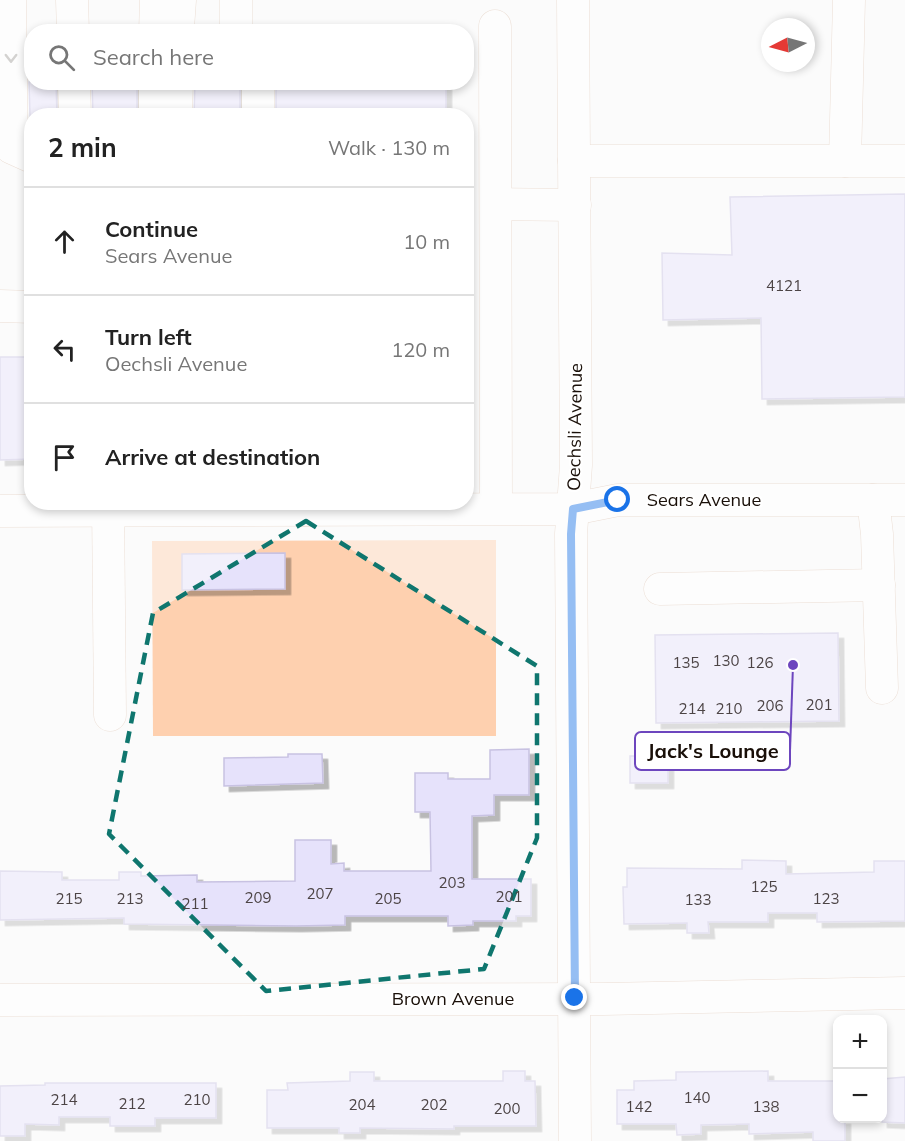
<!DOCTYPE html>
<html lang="en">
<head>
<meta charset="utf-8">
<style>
	:root { --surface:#fff; --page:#f2f2f2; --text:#222; --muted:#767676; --line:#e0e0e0 }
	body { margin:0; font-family:Mulish,sans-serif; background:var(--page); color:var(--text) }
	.controls { position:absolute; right:18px; bottom:18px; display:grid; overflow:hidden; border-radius:12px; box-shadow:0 3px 9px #0003 }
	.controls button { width:54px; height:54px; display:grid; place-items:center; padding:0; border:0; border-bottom:2px solid var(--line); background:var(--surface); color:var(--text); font:30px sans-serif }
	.compass { position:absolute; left:761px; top:18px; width:54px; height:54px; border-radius:50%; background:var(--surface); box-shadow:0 3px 9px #0003; rotate:264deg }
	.stop { position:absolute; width:18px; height:18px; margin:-14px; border:4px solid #1a73e8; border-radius:50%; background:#fff }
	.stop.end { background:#1a73e8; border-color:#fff; box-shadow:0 2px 6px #0008 }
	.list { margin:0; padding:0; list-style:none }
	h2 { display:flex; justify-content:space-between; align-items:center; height:78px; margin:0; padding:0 24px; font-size:26px }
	h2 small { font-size:20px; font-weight:400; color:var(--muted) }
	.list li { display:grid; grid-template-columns:39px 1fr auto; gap:18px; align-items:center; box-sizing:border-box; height:108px; padding:0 24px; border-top:2px solid var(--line) }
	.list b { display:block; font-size:22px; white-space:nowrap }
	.list p { margin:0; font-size:20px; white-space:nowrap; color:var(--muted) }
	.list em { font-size:20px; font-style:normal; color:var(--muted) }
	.icon { flex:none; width:33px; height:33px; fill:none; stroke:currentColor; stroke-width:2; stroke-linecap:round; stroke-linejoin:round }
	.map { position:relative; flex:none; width:905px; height:1141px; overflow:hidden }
	.search { position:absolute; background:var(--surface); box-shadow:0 3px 9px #0003; left:24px; top:24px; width:450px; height:66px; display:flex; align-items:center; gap:15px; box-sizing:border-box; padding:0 21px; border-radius:24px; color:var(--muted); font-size:22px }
	.panel { position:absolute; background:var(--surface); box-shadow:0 3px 9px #0003; left:24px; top:108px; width:450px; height:402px; border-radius:24px }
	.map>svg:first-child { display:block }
	.green { fill:#fed0af }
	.building { fill:#e6e2fb; stroke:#c8c2e2; stroke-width:1.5; filter:url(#shadow) }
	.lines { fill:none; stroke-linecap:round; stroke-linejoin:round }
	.minor-casing { stroke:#d8bba6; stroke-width:33 }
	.minor { stroke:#fff; stroke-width:32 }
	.oneway { stroke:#a39f9c }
	.route { stroke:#1a73e8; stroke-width:8 }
	.marked { fill:none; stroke:#0f766e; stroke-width:4.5; stroke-dasharray:12 8; stroke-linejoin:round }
	.labels { text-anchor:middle; stroke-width:4.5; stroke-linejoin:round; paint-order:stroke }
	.number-label { font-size:15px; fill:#4c4445 }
	.street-label { font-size:18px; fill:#190f08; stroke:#fff }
	.leader { fill:none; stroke:#6d46be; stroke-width:2 }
	.callout-dot { fill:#6d46be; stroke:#fff; stroke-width:2 }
	.callout { fill:#fff; stroke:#6d46be; stroke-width:2 }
	.callout-label { font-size:20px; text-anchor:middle; font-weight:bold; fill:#190f08 }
</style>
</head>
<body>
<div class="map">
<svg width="905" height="1141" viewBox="0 0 905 1141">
	<defs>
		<filter id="shadow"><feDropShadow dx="5.5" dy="5.5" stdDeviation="0" flood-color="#0004"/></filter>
	</defs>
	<rect width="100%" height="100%" fill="#fbfbfb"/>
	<path class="green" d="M496,540V736H153L152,541Z"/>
	<g class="building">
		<path d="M29,82H56L57,116H30Z"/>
		<path d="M92,82H137V116H93Z"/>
		<path d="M195,82H240V116H194Z"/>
		<rect x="276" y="82" width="170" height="34"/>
		<path d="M905,194V397L762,399L761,318L663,320L662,253L732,255L730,197Z"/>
		<path d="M0,357H32V459L0,460Z"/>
		<path d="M285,553V589L182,590V554Z"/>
		<path d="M838,633L839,721L656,723L655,635Z"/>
		<path d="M529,749V795H494V815L472,816V879H531V916H516V921H473V925L448,926V916H345V925L296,926L124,924V918L0,920V871L62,872V880H119V872H141V876L197,875V882L295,881V840H331V864L344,863V871H431L430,812H415V773H448V779H490V750Z"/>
		<path d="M288,754H322L323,783L224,786V758L288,757Z"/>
		<rect x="630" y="756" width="38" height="27"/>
		<path d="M742,860L786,861V874L874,872V861H905V921L817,922V913H768V922H708L709,933H687V923L624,924L623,887H627V868L742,869Z"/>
		<path d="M503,1071H525V1081H535L536,1126H454V1129L360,1128V1133H339V1128H267V1090H288L287,1083L350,1081V1072H374V1081H503Z"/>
		<path d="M768,1071V1081H837V1119H845V1141H813V1132L749,1134V1124L701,1125V1134L677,1135L676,1124H617V1090H634V1081L676,1080V1072Z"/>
		<path d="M905,1077V1123L882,1122V1079Z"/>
		<path d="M45,1083H216V1118H155V1126H110V1117H59V1125L25,1124V1136H0V1086L45,1085Z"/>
	</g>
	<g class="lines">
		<defs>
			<g id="minor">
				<path d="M10,0L12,148L32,157"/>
				<path d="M72,0L73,32"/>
				<path d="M180,0L178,28L180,32"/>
				<path d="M236,0V32"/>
				<path d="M573,0L576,465L571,534L575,1141"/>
				<path d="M495,26L496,508"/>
				<path d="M155,32L156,0"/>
				<path d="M74,82L75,116"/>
				<path d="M155,82V116"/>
				<path d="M258,82V116"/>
				<path d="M176,116L177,82"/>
				<path d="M574,161H905"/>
				<path d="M845,161L849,0"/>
				<path d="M496,204L575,205"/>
				<path d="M0,306L32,307"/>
				<path d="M873,500L877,534L882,688"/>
				<path d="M108,502L110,715"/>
				<path d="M0,511L573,509L618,500H905"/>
				<path d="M660,589L879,585"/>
				<path d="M0,1000L604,999L905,993"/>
			</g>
		</defs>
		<use href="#minor" class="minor-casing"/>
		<use href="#minor" class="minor"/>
	</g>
	<defs><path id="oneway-chevron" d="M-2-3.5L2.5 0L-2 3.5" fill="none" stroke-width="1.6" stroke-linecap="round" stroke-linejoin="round" transform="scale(1.5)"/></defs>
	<use class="oneway" href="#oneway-chevron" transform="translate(11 58) rotate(90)"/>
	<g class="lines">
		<path class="route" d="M575,998L571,534L573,509L618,500"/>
	</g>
	<path d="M0 0H905V1141H0ZM306,521L537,666V838L484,969L266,991L109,834L153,613Z" fill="#fbfbfb" fill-opacity=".55" fill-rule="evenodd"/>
	<path class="marked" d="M306,521L537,666V838L484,969L266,991L109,834L153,613Z"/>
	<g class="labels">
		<g class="number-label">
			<text x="784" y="291">4121</text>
			<text x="726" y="666">130</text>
			<text x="686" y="668">135</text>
			<text x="760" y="668">126</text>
			<text x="819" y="710">201</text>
			<text x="770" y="711">206</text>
			<text x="692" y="714">214</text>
			<text x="729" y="714">210</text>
			<text x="452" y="888">203</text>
			<text x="764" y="892">125</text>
			<text x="320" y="899">207</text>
			<text x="509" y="902">201</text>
			<text x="258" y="903">209</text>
			<text x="69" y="904">215</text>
			<text x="130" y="904">213</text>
			<text x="388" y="904">205</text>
			<text x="826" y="904">123</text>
			<text x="698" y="905">133</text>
			<text x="195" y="909">211</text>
			<text x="697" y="1103">140</text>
			<text x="64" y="1105">214</text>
			<text x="197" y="1105">210</text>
			<text x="132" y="1109">212</text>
			<text x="362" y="1110">204</text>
			<text x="434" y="1110">202</text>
			<text x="639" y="1112">142</text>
			<text x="766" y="1112">138</text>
			<text x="507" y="1114">200</text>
		</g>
		<g class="street-label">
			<text transform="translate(575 427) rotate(-89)" y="6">Oechsli Avenue</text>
			<text x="704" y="506">Sears Avenue</text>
			<text x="453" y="1005">Brown Avenue</text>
		</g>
	</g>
	<path class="leader" d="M793 665L790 751"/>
	<circle class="callout-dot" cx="793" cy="665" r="6"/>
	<rect class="callout" x="635" y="732" width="155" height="38" rx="6"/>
	<g class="callout-label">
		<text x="713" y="758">Jack's Lounge</text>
	</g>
</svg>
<div class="controls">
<button>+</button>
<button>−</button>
</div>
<svg class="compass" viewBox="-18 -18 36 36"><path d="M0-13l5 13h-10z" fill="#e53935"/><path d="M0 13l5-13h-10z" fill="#767676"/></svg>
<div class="stop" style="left:618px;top:500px"></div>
<div class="stop end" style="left:575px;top:998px"></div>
<div class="search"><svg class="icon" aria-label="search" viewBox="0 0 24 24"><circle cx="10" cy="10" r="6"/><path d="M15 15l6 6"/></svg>Search here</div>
<section class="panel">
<h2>2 min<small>Walk · 130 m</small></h2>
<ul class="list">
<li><svg class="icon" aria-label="ahead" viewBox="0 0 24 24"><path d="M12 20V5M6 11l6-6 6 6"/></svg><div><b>Continue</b><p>Sears Avenue</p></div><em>10 m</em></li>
<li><svg class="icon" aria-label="left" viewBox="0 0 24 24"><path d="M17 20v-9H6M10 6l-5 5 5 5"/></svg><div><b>Turn left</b><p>Oechsli Avenue</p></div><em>120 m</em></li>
<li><svg class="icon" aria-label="arrive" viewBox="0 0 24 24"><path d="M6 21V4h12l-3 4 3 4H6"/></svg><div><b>Arrive at destination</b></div></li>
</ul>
</section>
</div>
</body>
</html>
